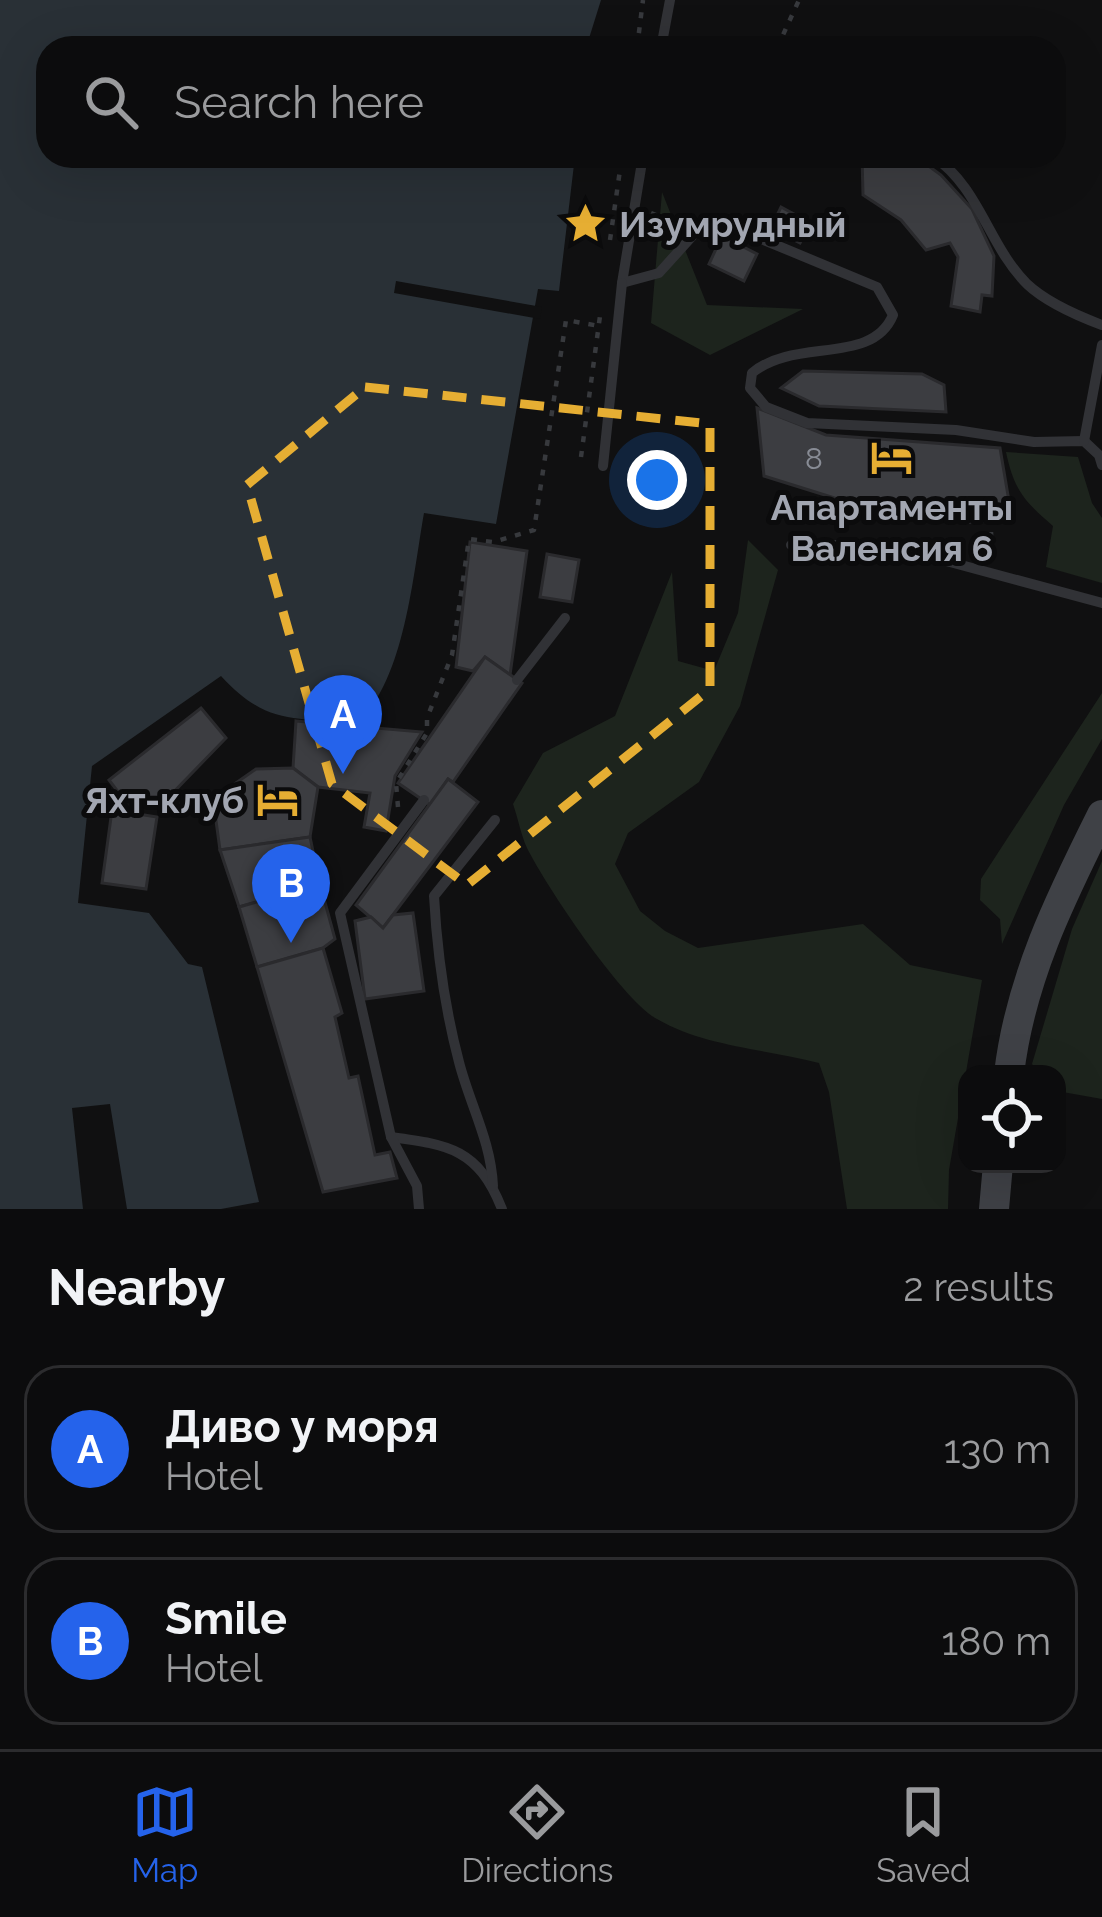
<!DOCTYPE html>
<html lang="en">
<head>
<meta charset="utf-8">
<style>
	:root { --surface:#0c0c0d; --page:#151516; --text:#f1f3f6; --muted:#9a9b9d; --line:#2c2c2e; --accent:#2563eb }
	body { margin:0; font-family:Raleway,sans-serif; background:var(--page); color:var(--text) }
	.controls { position:absolute; right:36px; bottom:36px; display:grid; overflow:hidden; border-radius:24px; box-shadow:0 12px 48px #0002 }
	.controls button { width:108px; height:108px; display:grid; place-items:center; padding:0; border:0; border-bottom:3px solid var(--line); background:var(--surface); color:var(--text); font:60px sans-serif }
	.you { position:absolute; left:657px; top:480px; width:42px; height:42px; margin:-30px; border:9px solid #fff; border-radius:50%; background:#1a73e8; box-shadow:0 0 0 18px #1a73e833 }
	.badge { display:grid; place-items:center; width:78px; height:78px; border-radius:50%; background:var(--accent); color:#fff; font-size:39px; font-weight:700 }
	.pin { position:absolute; translate:-50% -99px; filter:drop-shadow(0 3px 6px #0008) }
	.pin::after { content:''; position:absolute; top:63px; width:42px; height:36px; background:inherit; clip-path:polygon(0 0,100% 0,50% 100%) }
	.list { margin:0; padding:0; list-style:none }
	h2 { display:flex; justify-content:space-between; align-items:center; height:156px; margin:0; padding:0 48px; font-size:51px }
	h2 small { font-size:39px; font-weight:400; color:var(--muted) }
	.list li { display:grid; grid-template-columns:78px 1fr auto; gap:36px; align-items:center; box-sizing:border-box; height:168px; margin:0 24px 24px; padding:0 24px; border:3px solid var(--line); border-radius:36px }
	.list b { display:block; font-size:45px; white-space:nowrap }
	.list p { margin:0; font-size:39px; white-space:nowrap; color:var(--muted) }
	.list em { font-size:39px; font-style:normal; color:var(--muted) }
	.icon { flex:none; width:66px; height:66px; fill:none; stroke:currentColor; stroke-width:2; stroke-linecap:round; stroke-linejoin:round }
	.map { position:relative; flex:none; width:1102px; height:1209px; overflow:hidden }
	.search { position:absolute; background:var(--surface); box-shadow:0 12px 48px #0002; left:36px; right:36px; top:36px; height:132px; display:flex; align-items:center; gap:30px; box-sizing:border-box; padding:0 42px; border-radius:36px; color:var(--muted); font-size:45px }
	.sheet { height:540px; background:var(--surface) }
	nav { display:flex; justify-content:space-around; align-items:center; box-sizing:border-box; height:168px; border-top:3px solid var(--line); background:var(--surface); font-size:33px; color:var(--muted) }
	nav a { display:grid; justify-items:center; gap:6px }
	nav .on { color:var(--accent) }
	.map>svg:first-child { display:block }
	.green { fill:#1d241d }
	.water { fill:#293036 }
	.pier { fill:#101011 }
	.building { fill:#3c3d41; stroke:#2a2a2d; stroke-width:3 }
	.lines { fill:none; stroke-linecap:round; stroke-linejoin:round }
	.path { stroke:#37393d; stroke-width:4.5; stroke-dasharray:6 9; stroke-linecap:butt }
	.service { stroke:#313236; stroke-width:10 }
	.secondary { stroke:#3f4146; stroke-width:30 }
	.marked { fill:none; stroke:#e6ae33; stroke-width:9; stroke-dasharray:24 15; stroke-linejoin:round }
	.labels { text-anchor:middle; stroke-width:10; stroke-linejoin:round; paint-order:stroke }
	.number-label { font-size:30px; fill:#888c95 }
	.poi-label { font-size:36px; font-weight:bold; fill:#a2a6b1; stroke:#0b0b0c; text-anchor:start }
</style>
</head>
<body>
<div class="map">
<svg width="1102" height="1209" viewBox="0 0 1102 1209">
	<rect width="100%" height="100%" fill="#101011"/>
	<g class="green">
		<path d="M662,192L707,305L803,309L710,355L651,323Z"/>
		<path d="M1006,452L1078,457L1092,503L1102,518V583L1046,567L1053,526C1024,501 1014,490 1006,452Z"/>
		<path d="M748,540L778,570L740,706L699,782L628,833L615,864L640,911L665,931L698,948L863,924L910,965L982,980L949,1170L948,1209H847L829,1092L819,1063C767,1049 705,1047 657,1019C622,1000 546,886 527,848C521,835 518,818 513,804L543,753L615,716L672,572L678,661L714,671L738,613Z"/>
		<path d="M1102,693V739L1064,805L1002,944L1000,919L980,900L981,879Z"/>
		<path d="M1102,861V1099L1057,1091V1074H1040L1032,1064L1072,929Z"/>
	</g>
	<path class="water" d="M0,0H601L586,48H48V156H575L559,291L538,289L496,524L424,513C413,574 405,679 358,722C295,718 267,726 221,676L92,766L78,903L149,913L188,964L202,967L259,1202L221,1209H127L110,1104L72,1108L83,1209H0Z"/>
	<path class="pier" d="M396,281L542,307L540,319L394,293Z"/>
	<g class="building">
		<path d="M862,156H915L941,175L972,209L994,256L992,296L982,295L980,312L951,306L958,257L950,243L926,250L901,220L863,195Z"/>
		<path d="M781,207L811,223L800,243L771,228Z"/>
		<path d="M722,236L757,254L744,281L709,264Z"/>
		<path d="M803,371L922,374L944,385L946,412L819,406L781,388Z"/>
		<path d="M757,408L826,435L1000,448L1012,519L964,523L960,511L925,513L923,504L876,511L764,476Z"/>
		<path d="M470,542L527,551L510,675L485,657L473,671L456,667Z"/>
		<path d="M547,554L579,560L572,602L540,597Z"/>
		<path d="M485,657L522,683L453,782L448,779L430,805L398,783Z"/>
		<path d="M201,708L226,738L160,806L122,797L109,780Z"/>
		<path d="M296,721L422,732L395,776L386,831L364,827L370,793L318,787L293,768Z"/>
		<path d="M293,768L318,787L310,837L220,850L213,799L256,769Z"/>
		<path d="M448,779L478,802L383,928L356,905Z"/>
		<path d="M112,810L157,817L146,889L102,883Z"/>
		<path d="M310,837L320,884L239,907L220,850Z"/>
		<path d="M320,884L335,939L323,948L257,967L239,907Z"/>
		<path d="M413,913L424,991L365,999L355,921L371,917L383,928L393,915Z"/>
		<path d="M323,948L342,1013L335,1017L349,1078L358,1076L375,1155L390,1152L397,1178L323,1192L257,967Z"/>
	</g>
	<g class="lines">
		<g class="path">
			<path d="M637,48L643,0"/>
			<path d="M777,48L799,0"/>
			<path d="M651,213L680,225"/>
			<path d="M610,240L622,156"/>
			<path d="M581,457L600,316"/>
			<path d="M991,532L992,557"/>
			<path d="M398,807L396,783L427,733V718L452,655L469,539L493,542L534,530L566,320L599,326"/>
		</g>
		<g class="service">
			<path d="M661,48L670,0"/>
			<path d="M643,156L622,283L659,273L696,232L722,227L747,233L877,287L893,315C872,366 795,337 752,373L750,388L766,407L807,423L956,430L1034,442L1084,441L1099,455L1102,465"/>
			<path d="M933,156C980,188 988,245 1027,284C1046,302 1078,316 1102,325"/>
			<path d="M1084,441L1102,345"/>
			<path d="M603,466L622,283"/>
			<path d="M791,545H887L1102,603"/>
			<path d="M517,680L565,618"/>
			<path d="M391,1137C450,1145 478,1149 502,1209"/>
			<path d="M493,1186C491,1141 470,1105 459,1062C445,1009 437,951 434,896L495,820"/>
			<path d="M419,1209L417,1186L391,1137L340,913L424,800"/>
		</g>
		<g class="secondary">
			<path d="M1009,1074C1020,980 1060,899 1102,815"/>
			<path d="M994,1209L998,1164"/>
		</g>
	</g>
	<path class="marked" d="M365,387L710,424V689L467,885L332,784L247,485Z"/>
	<defs>
		<symbol id="sight-bare" viewBox="-9 -9 18 18"><path d="M0-6L1.8-2.2L6-1.7L2.9 1.2L3.7 5.4L0 3.3L-3.7 5.4L-2.9 1.2L-6-1.7L-1.8-2.2Z" fill="#e6ae33" stroke="#0b0b0c" stroke-width="2.5" paint-order="stroke"/></symbol>
		<symbol id="hotel-bare" viewBox="-9 -9 18 18"><path d="M-6-4.5h1.5V1H6V5H4.5V3h-9V5H-6ZM-4 0a1.8 1.8 0 1 1 3.6 0ZM.5 0V-2.5h3Q6-2.5 6 0Z" fill="#e6ae33" stroke="#0b0b0c" stroke-width="2.5" paint-order="stroke"/></symbol>
	</defs>
	<g fill-rule="evenodd">
		<use href="#sight-bare" x="556" y="194" width="59" height="59"/>
		<use href="#hotel-bare" x="862" y="428" width="59" height="59"/>
		<use href="#hotel-bare" x="248" y="770" width="59" height="59"/>
	</g>
	<g class="labels">
		<g class="number-label">
			<text x="814" y="469">8</text>
		</g>
		<g class="poi-label">
			<text x="619" y="237">Изумрудный</text>
			<text x="892" y="520" text-anchor="middle">Апартаменты<tspan x="892" dy="41">Валенсия 6</tspan></text>
			<text x="244" y="813" text-anchor="end">Яхт-клуб</text>
		</g>
	</g>
</svg>
<div class="controls">
<button><svg class="icon" aria-label="locate" viewBox="0 0 24 24"><circle cx="12" cy="12" r="6"/><path d="M12 2v4M12 18v4M2 12h4M18 12h4"/></svg></button>
</div>
<div class="you"></div>
<div class="pin badge" style="left:343px;top:774px">A</div>
<div class="pin badge" style="left:291px;top:943px">B</div>
<div class="search"><svg class="icon" aria-label="search" viewBox="0 0 24 24"><circle cx="10" cy="10" r="6"/><path d="M15 15l6 6"/></svg>Search here</div>
</div>
<section class="sheet">
<h2>Nearby<small>2 results</small></h2>
<ul class="list">
<li><span class="badge">A</span><div><b>Диво у моря</b><p>Hotel</p></div><em>130 m</em></li>
<li><span class="badge">B</span><div><b>Smile</b><p>Hotel</p></div><em>180 m</em></li>
</ul>
</section>
<nav>
<a class="on"><svg class="icon" aria-label="map" viewBox="0 0 24 24"><path d="M3 6l6-2 6 2 6-2v14l-6 2-6-2-6 2zM9 4v14M15 6v14"/></svg>Map</a>
<a><svg class="icon" aria-label="directions" viewBox="0 0 24 24"><path d="M12 3l9 9-9 9-9-9zM9 14v-3h6M13 9l2 2-2 2"/></svg>Directions</a>
<a><svg class="icon" aria-label="saved" viewBox="0 0 24 24"><path d="M7 4h10v16l-5-4-5 4z"/></svg>Saved</a>
</nav>
</body>
</html>
